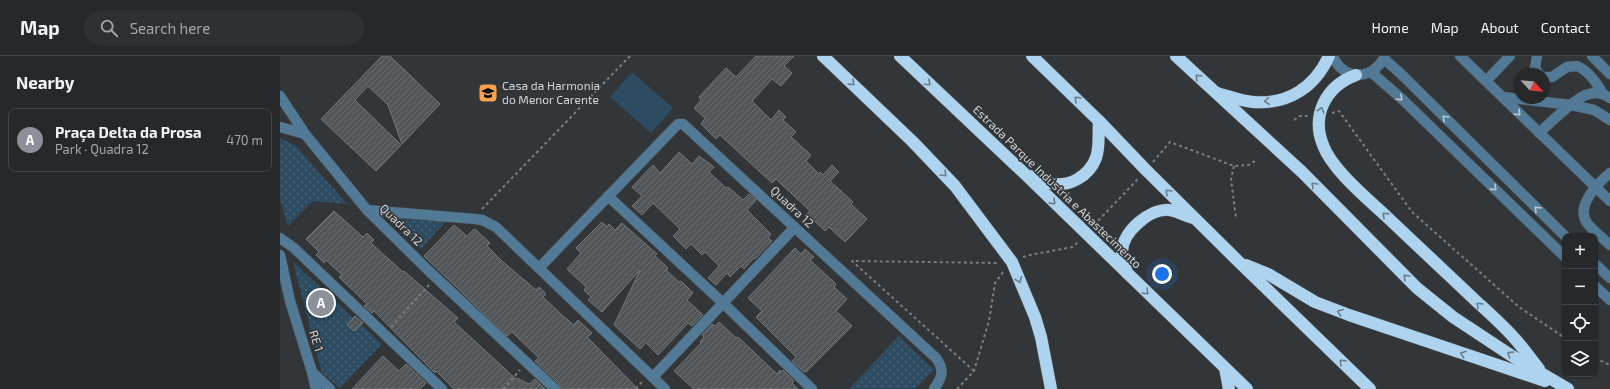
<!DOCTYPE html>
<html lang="en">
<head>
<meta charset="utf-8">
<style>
	:root { --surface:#26282a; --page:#2e3032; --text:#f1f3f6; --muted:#a4a6a8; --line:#424447; --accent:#8c9099 }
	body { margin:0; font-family:"Exo 2",sans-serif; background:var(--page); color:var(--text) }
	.controls { position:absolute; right:12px; bottom:12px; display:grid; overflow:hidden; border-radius:8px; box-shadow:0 1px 3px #0004 }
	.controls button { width:36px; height:36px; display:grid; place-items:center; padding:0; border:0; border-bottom:1px solid var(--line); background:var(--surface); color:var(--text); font:20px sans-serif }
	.compass { position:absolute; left:1234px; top:12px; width:36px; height:36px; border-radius:50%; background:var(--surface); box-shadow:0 1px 3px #0004; rotate:116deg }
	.you { position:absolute; left:882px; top:218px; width:14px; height:14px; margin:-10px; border:3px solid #fff; border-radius:50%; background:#1a73e8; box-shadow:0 0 0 6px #1a73e833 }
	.badge { display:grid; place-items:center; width:26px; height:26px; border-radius:50%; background:var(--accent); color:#fff; font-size:13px; font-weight:700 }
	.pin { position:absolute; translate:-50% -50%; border:2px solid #fff; box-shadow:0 1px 4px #0006 }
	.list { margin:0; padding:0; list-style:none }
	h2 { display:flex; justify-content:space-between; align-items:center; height:52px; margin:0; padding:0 16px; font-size:17px }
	h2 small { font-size:13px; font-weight:400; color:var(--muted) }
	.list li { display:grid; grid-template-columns:26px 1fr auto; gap:12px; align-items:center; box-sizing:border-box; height:64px; margin:0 8px 8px; padding:0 8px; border:1px solid var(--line); border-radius:8px }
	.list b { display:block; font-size:15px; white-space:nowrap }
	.list p { margin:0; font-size:13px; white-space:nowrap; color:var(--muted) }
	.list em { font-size:13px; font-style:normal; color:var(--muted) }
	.icon { flex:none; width:22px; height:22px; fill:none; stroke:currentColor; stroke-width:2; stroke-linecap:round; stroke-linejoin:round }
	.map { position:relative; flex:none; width:1330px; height:333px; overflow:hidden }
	header { display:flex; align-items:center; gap:24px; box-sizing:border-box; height:56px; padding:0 20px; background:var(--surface); border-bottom:1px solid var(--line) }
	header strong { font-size:19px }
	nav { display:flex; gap:22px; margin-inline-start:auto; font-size:14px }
	.search { width:280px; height:36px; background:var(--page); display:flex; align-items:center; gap:10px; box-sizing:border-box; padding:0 14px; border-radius:22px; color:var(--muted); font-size:15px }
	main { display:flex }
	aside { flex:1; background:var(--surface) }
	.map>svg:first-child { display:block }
	.green { fill:url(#green-dots) }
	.pitch { fill:#2d4c62 }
	.building { fill:url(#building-hatch); stroke:#73777a }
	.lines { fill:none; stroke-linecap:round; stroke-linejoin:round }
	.minor-casing { stroke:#4f5254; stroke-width:11 }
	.highway-casing { stroke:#4f5254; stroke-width:13 }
	.path { stroke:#7b7e80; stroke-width:2; stroke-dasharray:3 3; stroke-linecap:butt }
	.minor { stroke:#527a97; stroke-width:10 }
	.highway { stroke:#add3ef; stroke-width:12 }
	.oneway { stroke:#697d8a }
	.oneway2 { stroke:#bfc6cd }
	.labels { text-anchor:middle; stroke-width:3; stroke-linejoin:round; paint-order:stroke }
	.poi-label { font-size:12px; fill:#d2d4d6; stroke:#323638; text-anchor:start }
	.street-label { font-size:12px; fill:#d2d4d6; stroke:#323638 }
</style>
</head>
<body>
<header>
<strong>Map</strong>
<div class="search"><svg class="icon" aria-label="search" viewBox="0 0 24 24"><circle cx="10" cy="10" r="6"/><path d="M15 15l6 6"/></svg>Search here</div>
<nav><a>Home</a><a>Map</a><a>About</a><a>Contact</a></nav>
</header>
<main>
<aside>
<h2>Nearby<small></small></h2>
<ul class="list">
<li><span class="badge">A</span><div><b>Praça Delta da Prosa</b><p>Park · Quadra 12</p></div><em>470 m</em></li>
</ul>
</aside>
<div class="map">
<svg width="1330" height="333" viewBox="0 0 1330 333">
	<defs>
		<pattern id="green-dots" width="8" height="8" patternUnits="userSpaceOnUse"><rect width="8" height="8" fill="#2d4c62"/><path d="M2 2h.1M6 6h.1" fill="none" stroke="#4b6578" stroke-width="1.8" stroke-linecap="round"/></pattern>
		<pattern id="building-hatch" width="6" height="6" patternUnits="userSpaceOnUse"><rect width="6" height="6" fill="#525659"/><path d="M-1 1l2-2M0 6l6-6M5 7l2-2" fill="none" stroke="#6a6d70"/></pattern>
	</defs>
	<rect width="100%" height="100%" fill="#323638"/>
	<g class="green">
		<path d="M0,82L16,90L67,148L33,145L8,170L0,143Z"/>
		<path d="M107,160L167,164L141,193Z"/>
		<path d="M13,206L102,288L60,332L42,317Z"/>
		<path d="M619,280L654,314L635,333H569Z"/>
	</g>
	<path class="pitch" d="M352,16L393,52L371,77L330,41Z"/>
	<g class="building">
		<path d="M102,0H110L160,48L122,88L108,49L88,30L75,44L121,89L96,115L41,63Z"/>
		<path d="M476,0H514L504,10L512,17L501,30L492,23L472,45L491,64L499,54L506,61L503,64L516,76L511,81L531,99L526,105L539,118L540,116L543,119L552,109L559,116L550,125L573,146L571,148L587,163L565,186L549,171L545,175L527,158L530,155L496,123L492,127L440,79L436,83L421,68L425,62L414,52L421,44L419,41L446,12L456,21Z"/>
		<path d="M399,96L412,108L419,100L430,108L434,111L429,116L446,132L448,131L463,144L469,138L476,144L467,154L491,178L488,182L492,185L475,203L474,202L464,213L461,210L450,221L447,217L436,229L428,222L439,210L425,196L422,199L411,188L406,193L393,180L400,173L373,147L362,159L352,150L362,140L352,131L373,109L380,117Z"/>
		<path d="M54,155L83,181L87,177L94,184L91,187L123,216L124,215L178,262L174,266L236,323L237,322L249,328L255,323L265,333H174L156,315L155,317L94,255L92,257L84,250L87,248L59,221L62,219L46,204L44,207L36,199L39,196L26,183Z"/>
		<path d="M322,166L327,171L329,168L335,174L342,167L377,198L375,200L388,212L386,214L399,226L401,225L413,237L407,244L423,259L412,270L408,267L378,299L366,287L360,293L334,269L360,214L322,256L308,244L311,241L304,234L306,231L287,213L301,197L296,192Z"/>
		<path d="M174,169L187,180L194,173L197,175L210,187L207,190L222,205L256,234L259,231L266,238L263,241L283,260L294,269L298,264L312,277L307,281L358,333H281L279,328L255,305L259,302L232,276L227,280L144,200Z"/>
		<path d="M515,192L521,198L525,193L534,201L530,204L556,228L554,231L567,243L556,255L572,270L526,316L525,315L524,316L512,305L516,301L476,261L482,255L468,242Z"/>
		<path d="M75,260L83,267L74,275L67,269Z"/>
		<path d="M439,266L456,282L458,281L497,318L500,314L501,316L503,314L514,325L512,327L518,333H414L394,315L421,287L420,286L424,281L422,279L432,268L435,270Z"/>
		<path d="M103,300L119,315L126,308L146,327L140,333H72Z"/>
	</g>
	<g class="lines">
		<defs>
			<g id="minor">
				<path d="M1053,0C1063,26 1094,24 1105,0"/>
				<path d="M1180,0L1330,145"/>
				<path d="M1257,0L1255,12L1259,18"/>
				<path d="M1312,0L1330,18"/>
				<path d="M1104,3L1120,17L1285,180"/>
				<path d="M1091,16L1122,43L1285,201"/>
				<path d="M1264,21H1272L1287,11L1297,10C1309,15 1317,27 1323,38"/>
				<path d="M1206,25L1230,0"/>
				<path d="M0,40L25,78L87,154L150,216L275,333"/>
				<path d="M1223,41L1291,49L1314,54L1330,64"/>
				<path d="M0,71L25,78"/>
				<path d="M1259,77C1269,68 1297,40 1309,38C1316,36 1324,38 1330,42"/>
				<path d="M1330,117C1318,127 1295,150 1307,167C1313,175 1323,182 1330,189"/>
				<path d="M328,140L443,247L532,333"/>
				<path d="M87,154L195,163L202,164L216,171L385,333"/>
				<path d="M0,182L14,192L162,333"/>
				<path d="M0,199L10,245L32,316L36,333"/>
				<path d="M1315,208L1330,222"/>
				<path d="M259,212L398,68H403L656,302C665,314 662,322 654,333"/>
				<path d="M1315,230L1330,244"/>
				<path d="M32,316L50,333"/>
				<path d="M373,321L514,172"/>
			</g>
			<g id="highway">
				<path d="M543,0L633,86L675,130L732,206L755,261L761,281L771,333"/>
				<path d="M620,0L745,118L967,333"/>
				<path d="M752,0L819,65L866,114L960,207L1090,333"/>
				<path d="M896,0L1022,116L1137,232L1173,261L1232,300L1288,333"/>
				<path d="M1076,19C1046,30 1031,59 1043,89C1052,114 1088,143 1107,161C1137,189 1166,217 1195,244C1209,257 1224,270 1236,284C1244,293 1251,303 1259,313"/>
				<path d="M937,37C948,40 961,45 973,46C1008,49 1035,31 1049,0"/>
				<path d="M750,120C757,123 763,126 770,127C789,132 809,120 816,102C820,91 818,77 819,65"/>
				<path d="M966,209L988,218L1035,246L1069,259L1265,325"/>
				<path d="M847,217C845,210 842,203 842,196C842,176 870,152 889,154C897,155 906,160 913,162"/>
				<path d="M945,312L949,333"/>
			</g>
		</defs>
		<use href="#minor" class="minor-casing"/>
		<use href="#highway" class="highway-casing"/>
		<g class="path">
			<path d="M1052,57L1059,55L1132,156L1239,251L1285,282"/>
			<path d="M1014,64L1020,60H1028"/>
			<path d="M873,106L890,86L954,110L969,109L975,105"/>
			<path d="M954,110L951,123L956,162"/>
			<path d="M202,153L350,0"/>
			<path d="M814,169L858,123"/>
			<path d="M743,201L750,199L793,191L799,185"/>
			<path d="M111,271L149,229"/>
			<path d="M1315,302L1330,309"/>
			<path d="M694,315L572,205L719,207"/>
			<path d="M223,333L240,314"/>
			<path d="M356,333L362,326"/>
			<path d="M677,333L694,315L709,265L715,227L724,215"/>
		</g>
		<use href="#minor" class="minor"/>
		<use href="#highway" class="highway"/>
	</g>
	<defs><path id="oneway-chevron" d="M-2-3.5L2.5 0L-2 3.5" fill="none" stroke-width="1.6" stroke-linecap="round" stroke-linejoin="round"/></defs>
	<g class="oneway">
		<use href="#oneway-chevron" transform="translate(918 21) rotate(-136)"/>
		<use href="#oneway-chevron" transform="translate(572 27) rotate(44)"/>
		<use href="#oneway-chevron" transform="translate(648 27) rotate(43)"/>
		<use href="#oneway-chevron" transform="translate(797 43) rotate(-136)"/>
		<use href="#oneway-chevron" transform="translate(987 45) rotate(175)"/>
		<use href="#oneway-chevron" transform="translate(1041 54) rotate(-73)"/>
		<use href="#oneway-chevron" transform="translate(664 118) rotate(46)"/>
		<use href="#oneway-chevron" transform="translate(1034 129) rotate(-135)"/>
		<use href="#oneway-chevron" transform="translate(888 136) rotate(-136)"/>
		<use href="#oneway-chevron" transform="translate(773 146) rotate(44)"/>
		<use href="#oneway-chevron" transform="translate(1105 159) rotate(-136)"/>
		<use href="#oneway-chevron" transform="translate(1126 221) rotate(-135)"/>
		<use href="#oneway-chevron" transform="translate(739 224) rotate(68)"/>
		<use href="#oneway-chevron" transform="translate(866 236) rotate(44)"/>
		<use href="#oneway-chevron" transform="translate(1199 249) rotate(-136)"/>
		<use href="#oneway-chevron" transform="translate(1060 256) rotate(-159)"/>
		<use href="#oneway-chevron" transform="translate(1183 298) rotate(-161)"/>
		<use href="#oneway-chevron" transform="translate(1230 298) rotate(-147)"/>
		<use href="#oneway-chevron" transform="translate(1062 306) rotate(-136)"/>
	</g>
	<g class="oneway2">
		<use href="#oneway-chevron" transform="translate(1120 42) rotate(42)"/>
		<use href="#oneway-chevron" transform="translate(1238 57) rotate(44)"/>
		<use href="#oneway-chevron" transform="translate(1165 62) rotate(-135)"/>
		<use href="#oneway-chevron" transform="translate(1214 132) rotate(44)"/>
		<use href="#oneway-chevron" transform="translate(1257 153) rotate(-136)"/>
	</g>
	<defs>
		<symbol id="school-square" viewBox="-11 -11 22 22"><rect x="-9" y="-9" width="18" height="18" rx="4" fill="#f9a04d" stroke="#323638"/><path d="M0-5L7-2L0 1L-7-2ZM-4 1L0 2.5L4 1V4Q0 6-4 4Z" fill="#111"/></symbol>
	</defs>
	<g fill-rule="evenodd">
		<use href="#school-square" x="197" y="26" width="22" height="22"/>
	</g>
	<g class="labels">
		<g class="poi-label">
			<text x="222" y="34">Casa da Harmonia<tspan x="222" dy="14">do Menor Carente</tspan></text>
		</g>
		<g class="street-label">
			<text transform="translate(777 131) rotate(44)" y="4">Estrada Parque Indústria e Abastecimento</text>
			<text transform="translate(512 151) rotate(43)" y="4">Quadra 12</text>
			<text transform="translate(121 169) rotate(44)" y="4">Quadra 12</text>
			<text transform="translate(36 285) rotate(73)" y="4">RE 1</text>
		</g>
	</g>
</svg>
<div class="controls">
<button>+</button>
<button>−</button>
<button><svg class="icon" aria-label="locate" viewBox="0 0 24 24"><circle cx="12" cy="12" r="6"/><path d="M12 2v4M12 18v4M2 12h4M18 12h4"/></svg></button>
<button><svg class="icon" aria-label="layers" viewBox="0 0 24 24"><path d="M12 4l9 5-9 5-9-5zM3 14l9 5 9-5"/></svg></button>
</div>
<svg class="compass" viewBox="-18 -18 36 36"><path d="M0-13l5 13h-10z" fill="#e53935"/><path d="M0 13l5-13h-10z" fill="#a4a6a8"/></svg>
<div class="you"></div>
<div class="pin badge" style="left:41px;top:247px">A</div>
</div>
</main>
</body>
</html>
